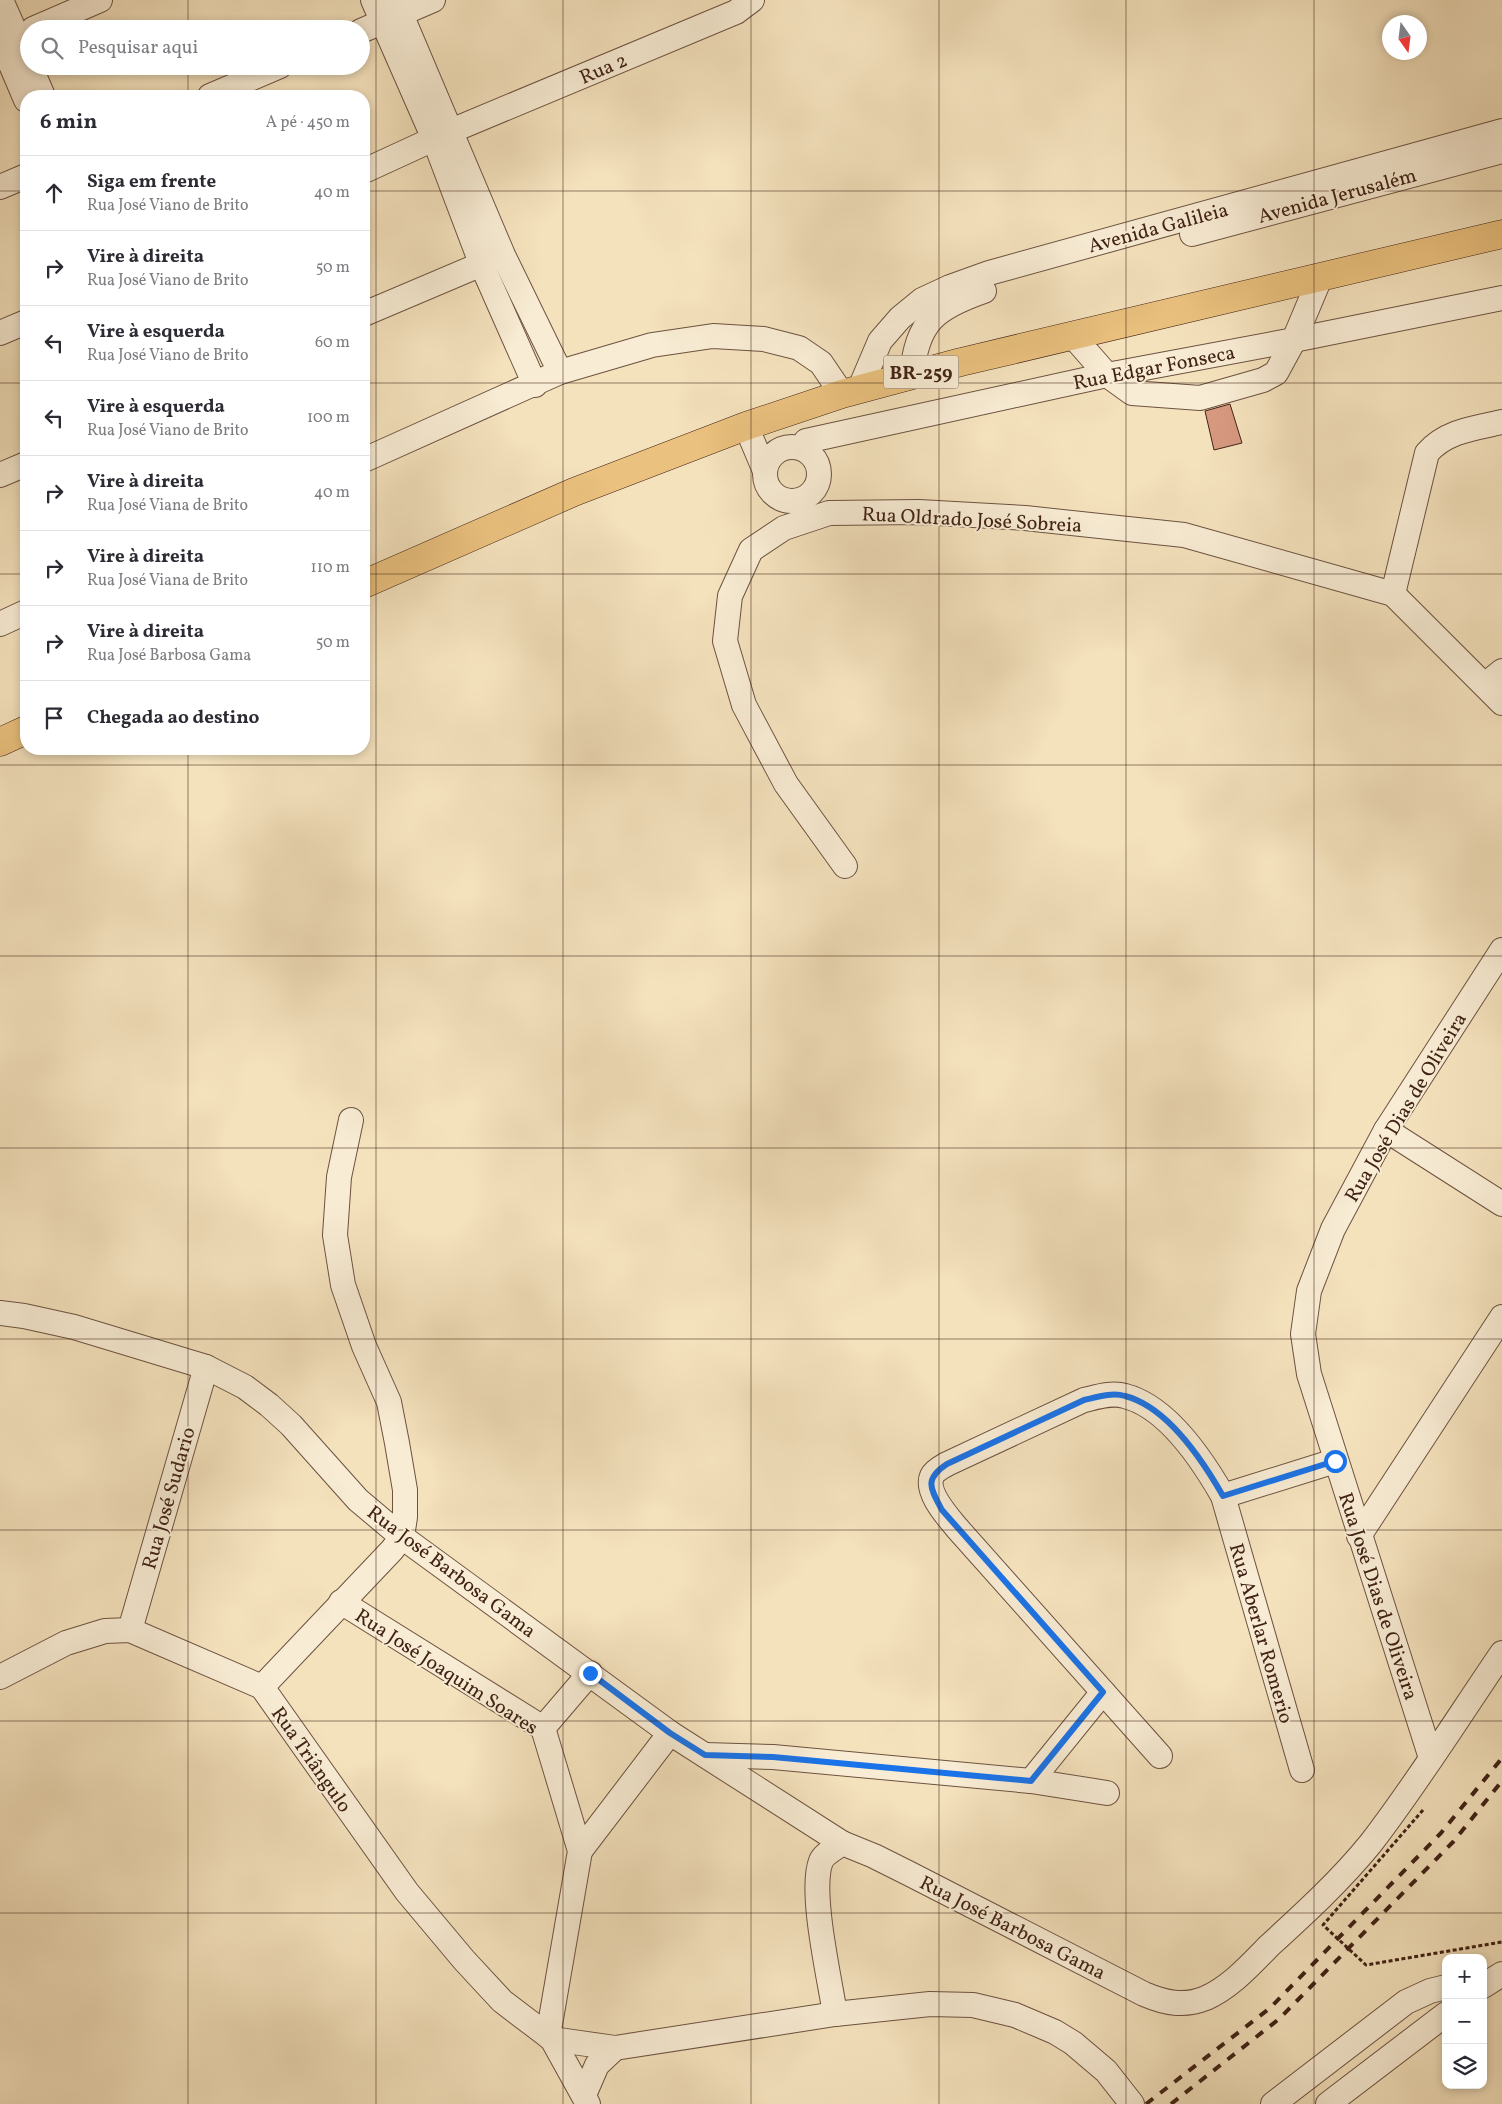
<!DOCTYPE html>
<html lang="pt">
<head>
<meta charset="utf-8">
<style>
	:root { --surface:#fff; --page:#f2f2f3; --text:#2b2b33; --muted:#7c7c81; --line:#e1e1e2 }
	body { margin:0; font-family:Vollkorn,serif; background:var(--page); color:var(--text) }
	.controls { position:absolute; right:15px; bottom:15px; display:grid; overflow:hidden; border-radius:10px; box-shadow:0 2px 8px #0003 }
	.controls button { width:45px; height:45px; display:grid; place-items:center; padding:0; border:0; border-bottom:1px solid var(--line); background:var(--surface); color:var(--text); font:25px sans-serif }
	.compass { position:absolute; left:1382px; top:15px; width:45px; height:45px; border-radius:50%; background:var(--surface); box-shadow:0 2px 8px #0003; rotate:166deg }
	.stop { position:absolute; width:15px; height:15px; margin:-11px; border:4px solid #1a73e8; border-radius:50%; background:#fff }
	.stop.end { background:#1a73e8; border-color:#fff; box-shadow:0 1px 5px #0008 }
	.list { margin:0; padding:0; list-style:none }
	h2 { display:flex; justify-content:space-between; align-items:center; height:65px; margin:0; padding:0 20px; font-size:21px }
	h2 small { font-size:16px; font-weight:400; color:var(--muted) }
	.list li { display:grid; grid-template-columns:32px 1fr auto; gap:15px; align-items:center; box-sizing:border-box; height:75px; padding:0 20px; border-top:1px solid var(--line) }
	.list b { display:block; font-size:19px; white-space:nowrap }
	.list p { margin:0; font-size:16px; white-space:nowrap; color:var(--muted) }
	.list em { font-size:16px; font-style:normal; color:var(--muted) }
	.icon { flex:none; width:28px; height:28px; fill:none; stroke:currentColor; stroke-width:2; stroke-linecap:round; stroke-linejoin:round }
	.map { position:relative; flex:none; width:1502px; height:2104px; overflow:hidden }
	.search { position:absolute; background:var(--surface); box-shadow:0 2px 8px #0003; left:20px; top:20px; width:350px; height:55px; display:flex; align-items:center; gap:12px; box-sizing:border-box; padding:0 18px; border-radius:28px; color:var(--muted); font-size:19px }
	.panel { position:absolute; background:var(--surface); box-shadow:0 2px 8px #0003; left:20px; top:90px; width:350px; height:665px; border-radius:20px }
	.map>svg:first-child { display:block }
	.building { fill:#d69980; stroke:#402216 }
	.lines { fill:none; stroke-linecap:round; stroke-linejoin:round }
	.minor-casing { stroke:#6d5240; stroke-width:26 }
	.highway-casing { stroke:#402216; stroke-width:29 }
	.minor { stroke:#f8ecd4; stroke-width:24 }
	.highway { stroke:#eac17e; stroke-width:28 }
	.rail { stroke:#402216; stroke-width:4; stroke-dasharray:9 9; stroke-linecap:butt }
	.path-bridge { stroke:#402216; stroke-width:3; stroke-dasharray:4 2.5; stroke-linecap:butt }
	.route { stroke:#1a73e8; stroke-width:6 }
	.grid { fill:none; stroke:#402216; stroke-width:1; stroke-opacity:0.55 }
	.labels { text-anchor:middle; stroke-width:4; stroke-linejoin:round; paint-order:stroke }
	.shield { fill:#f8ecd4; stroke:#775f4f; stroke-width:1 }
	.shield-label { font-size:19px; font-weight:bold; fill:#402216 }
	.street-label { font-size:20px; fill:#402216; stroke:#f8ecd4 }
</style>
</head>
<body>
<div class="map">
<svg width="1502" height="2104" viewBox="0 0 1502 2104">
	<rect width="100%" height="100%" fill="#f4e2bd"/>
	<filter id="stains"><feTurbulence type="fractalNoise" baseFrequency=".004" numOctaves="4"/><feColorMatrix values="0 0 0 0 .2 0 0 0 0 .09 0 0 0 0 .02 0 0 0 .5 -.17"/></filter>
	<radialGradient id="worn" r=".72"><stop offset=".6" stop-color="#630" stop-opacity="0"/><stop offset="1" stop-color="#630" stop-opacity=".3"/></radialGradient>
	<path class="building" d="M1230,404L1242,443L1214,450L1205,411Z"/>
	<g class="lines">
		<defs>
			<g id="minor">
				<path d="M1,0L29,63"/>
				<path d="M373,0L434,139L481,263L535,385"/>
				<path d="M395,0L503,255L560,372"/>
				<path d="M33,29L100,0"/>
				<path d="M361,31L433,0"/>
				<path d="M0,39L26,100"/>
				<path d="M30,66L43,96"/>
				<path d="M210,96L280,66"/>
				<path d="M364,171L451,131L736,12L752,0"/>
				<path d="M0,187L26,176"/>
				<path d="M1192,234L1502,151"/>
				<path d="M364,314L496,258"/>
				<path d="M0,333L26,322"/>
				<path d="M1072,335L1107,375L1132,393L1200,398L1263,380L1276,373L1294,340L1320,278"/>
				<path d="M912,374C917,322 935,308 984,291"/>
				<path d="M860,388L880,341L900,318L922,300L950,287L989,273L1502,131"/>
				<path d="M746,426L765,471"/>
				<path d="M806,441L1107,375L1294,340L1502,298"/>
				<circle cx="792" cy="474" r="27"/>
				<path d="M364,460L560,372L652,345L713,336L764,339L799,348L821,363L842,394"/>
				<path d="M0,475L26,464"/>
				<path d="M1393,594L1427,453C1446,431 1475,428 1502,422"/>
				<path d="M0,624L26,612"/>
				<path d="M1486,684L1502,671"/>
				<path d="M845,866L786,784L744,705L725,641L730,596L751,550L784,528L829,513L919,512L1025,518L1184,535L1393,594L1502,703"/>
				<path d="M1386,1130L1502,1204"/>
				<path d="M0,1313L24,1316L74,1327L206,1367L245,1387L269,1405L291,1425L358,1500L402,1537L670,1733L842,1843"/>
				<path d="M1223,1496L1335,1461"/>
				<path d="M1359,1536L1502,1317"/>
				<path d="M341,1602L543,1728L580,1851L548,2036"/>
				<path d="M130,1630L206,1367"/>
				<path d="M0,1677L66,1643L105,1631L130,1630L262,1687L407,1892L464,1960L502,2001L552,2039L588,2104"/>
				<path d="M262,1687L392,1550L402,1537L405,1517V1490L397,1443L389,1402L364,1346L343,1285L335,1235L339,1177L351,1120"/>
				<path d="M543,1728L590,1673"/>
				<path d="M705,1755L773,1757L1031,1781L1103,1692"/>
				<path d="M1160,1756L957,1528C948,1517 925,1492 932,1476C935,1470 942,1467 947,1464L1084,1400C1097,1397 1112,1392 1125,1396C1168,1407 1203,1461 1223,1496L1302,1770"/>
				<path d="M1431,1758L1309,1374L1303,1334L1309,1291L1333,1229L1386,1130L1502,950"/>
				<path d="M1031,1781L1107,1793"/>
				<path d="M580,1851L670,1733"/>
				<path d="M1483,1986L1502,1974"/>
				<path d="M835,2014C830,1980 809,1891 821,1861C824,1854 836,1848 842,1843L874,1856L910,1874L1144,1994C1165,2003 1184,2007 1206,1998C1231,1987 1251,1964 1270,1945C1305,1913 1341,1880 1371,1843C1418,1782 1459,1716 1502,1653"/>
				<path d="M552,2039L615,2048L835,2014L930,2004L973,2005L1015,2015L1055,2032L1073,2043L1106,2071L1132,2104"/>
				<path d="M584,2095L597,2065L615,2048"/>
				<path d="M1273,2104L1406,2002L1430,1991L1446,1987"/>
				<path d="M1328,2104L1446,2014"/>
			</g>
			<g id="highway">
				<path d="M364,584L574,492L746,426L842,394L961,362L1502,234"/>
				<path d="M0,742L26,730"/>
			</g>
		</defs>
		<use href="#minor" class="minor-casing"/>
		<use href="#highway" class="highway-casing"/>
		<use href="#minor" class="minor"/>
		<use href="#highway" class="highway"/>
		<g class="rail">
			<path d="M1146,2104L1270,2008L1441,1833L1502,1758"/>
			<path d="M1171,2104L1279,2019L1453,1842L1502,1781"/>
		</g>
		<path class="path-bridge" d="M1423,1810L1323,1925L1366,1965L1502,1942"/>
	</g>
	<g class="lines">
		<path class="route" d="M590,1673L670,1733L705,1755L773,1757L1031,1781L1103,1692L942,1510C930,1488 924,1479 947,1464L1084,1400C1097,1397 1112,1392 1125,1396C1168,1407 1203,1461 1223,1496L1335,1461"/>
	</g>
	<path class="grid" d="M188,0V29M376,0V2104M563,0V2104M751,0V2104M939,0V2104M1126,0V2104M1314,0V2104M188,66V96M0,191H26M364,191H1502M0,383H26M364,383H1502M0,574H26M364,574H1502M188,749V2104M0,765H1502M0,956H1502M0,1148H1502M0,1339H1502M0,1530H1502M0,1721H1502M0,1913H1502"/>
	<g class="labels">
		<rect class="shield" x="883.5" y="355.5" width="75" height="33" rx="4"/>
		<g class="shield-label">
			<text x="921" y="379">BR-259</text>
		</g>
		<g class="street-label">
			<text transform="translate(603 68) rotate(-23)" y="7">Rua 2</text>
			<text transform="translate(1337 195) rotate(-15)" y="7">Avenida Jerusalém</text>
			<text transform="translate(1158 227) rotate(-15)" y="7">Avenida Galileia</text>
			<text transform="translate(1154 367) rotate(-11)" y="7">Rua Edgar Fonseca</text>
			<text transform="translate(972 519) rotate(3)" y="7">Rua Oldrado José Sobreia</text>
			<text transform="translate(1405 1107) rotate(-59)" y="7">Rua José Dias de Oliveira</text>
			<text transform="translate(168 1498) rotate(-74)" y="7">Rua José Sudario</text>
			<text transform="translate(452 1571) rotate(37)" y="7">Rua José Barbosa Gama</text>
			<text transform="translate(1379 1596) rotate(72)" y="7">Rua José Dias de Oliveira</text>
			<text transform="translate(1262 1633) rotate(74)" y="7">Rua Aberlar Romerio</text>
			<text transform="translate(447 1671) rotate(33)" y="7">Rua José Joaquim Soares</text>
			<text transform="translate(312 1759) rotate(55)" y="7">Rua Triângulo</text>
			<text transform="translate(1013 1927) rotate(27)" y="7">Rua José Barbosa Gama</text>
		</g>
	</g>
	<rect width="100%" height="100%" filter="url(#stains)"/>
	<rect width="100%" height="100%" fill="url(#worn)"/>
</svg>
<div class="controls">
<button>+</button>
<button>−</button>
<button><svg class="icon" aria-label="layers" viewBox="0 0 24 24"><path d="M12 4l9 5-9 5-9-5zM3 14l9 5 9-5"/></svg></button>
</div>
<svg class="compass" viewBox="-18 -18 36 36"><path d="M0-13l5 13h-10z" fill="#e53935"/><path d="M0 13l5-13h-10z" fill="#7c7c81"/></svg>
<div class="stop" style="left:1335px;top:1461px"></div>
<div class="stop end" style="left:590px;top:1673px"></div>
<div class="search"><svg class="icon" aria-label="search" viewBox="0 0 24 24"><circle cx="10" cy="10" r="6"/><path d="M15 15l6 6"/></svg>Pesquisar aqui</div>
<section class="panel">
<h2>6 min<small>A pé · 450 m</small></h2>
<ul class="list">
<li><svg class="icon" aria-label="ahead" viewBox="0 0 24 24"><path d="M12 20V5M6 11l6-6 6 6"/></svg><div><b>Siga em frente</b><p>Rua José Viano de Brito</p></div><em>40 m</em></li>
<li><svg class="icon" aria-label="right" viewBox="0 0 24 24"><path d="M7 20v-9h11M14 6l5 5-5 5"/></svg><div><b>Vire à direita</b><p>Rua José Viano de Brito</p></div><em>50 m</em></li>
<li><svg class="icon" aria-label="left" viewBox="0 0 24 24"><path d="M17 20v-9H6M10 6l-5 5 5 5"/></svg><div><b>Vire à esquerda</b><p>Rua José Viano de Brito</p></div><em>60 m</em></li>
<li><svg class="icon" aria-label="left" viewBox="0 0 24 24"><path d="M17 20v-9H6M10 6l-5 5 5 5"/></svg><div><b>Vire à esquerda</b><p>Rua José Viano de Brito</p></div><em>100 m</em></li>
<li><svg class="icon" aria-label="right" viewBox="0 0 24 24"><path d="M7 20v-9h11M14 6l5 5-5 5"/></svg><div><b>Vire à direita</b><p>Rua José Viana de Brito</p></div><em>40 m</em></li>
<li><svg class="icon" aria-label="right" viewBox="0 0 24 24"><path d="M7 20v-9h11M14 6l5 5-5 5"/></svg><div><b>Vire à direita</b><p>Rua José Viana de Brito</p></div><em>110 m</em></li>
<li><svg class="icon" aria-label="right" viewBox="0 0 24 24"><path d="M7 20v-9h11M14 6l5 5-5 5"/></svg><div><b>Vire à direita</b><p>Rua José Barbosa Gama</p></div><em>50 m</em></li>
<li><svg class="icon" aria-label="arrive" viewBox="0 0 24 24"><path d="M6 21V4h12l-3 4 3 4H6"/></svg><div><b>Chegada ao destino</b></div></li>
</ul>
</section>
</div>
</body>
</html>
